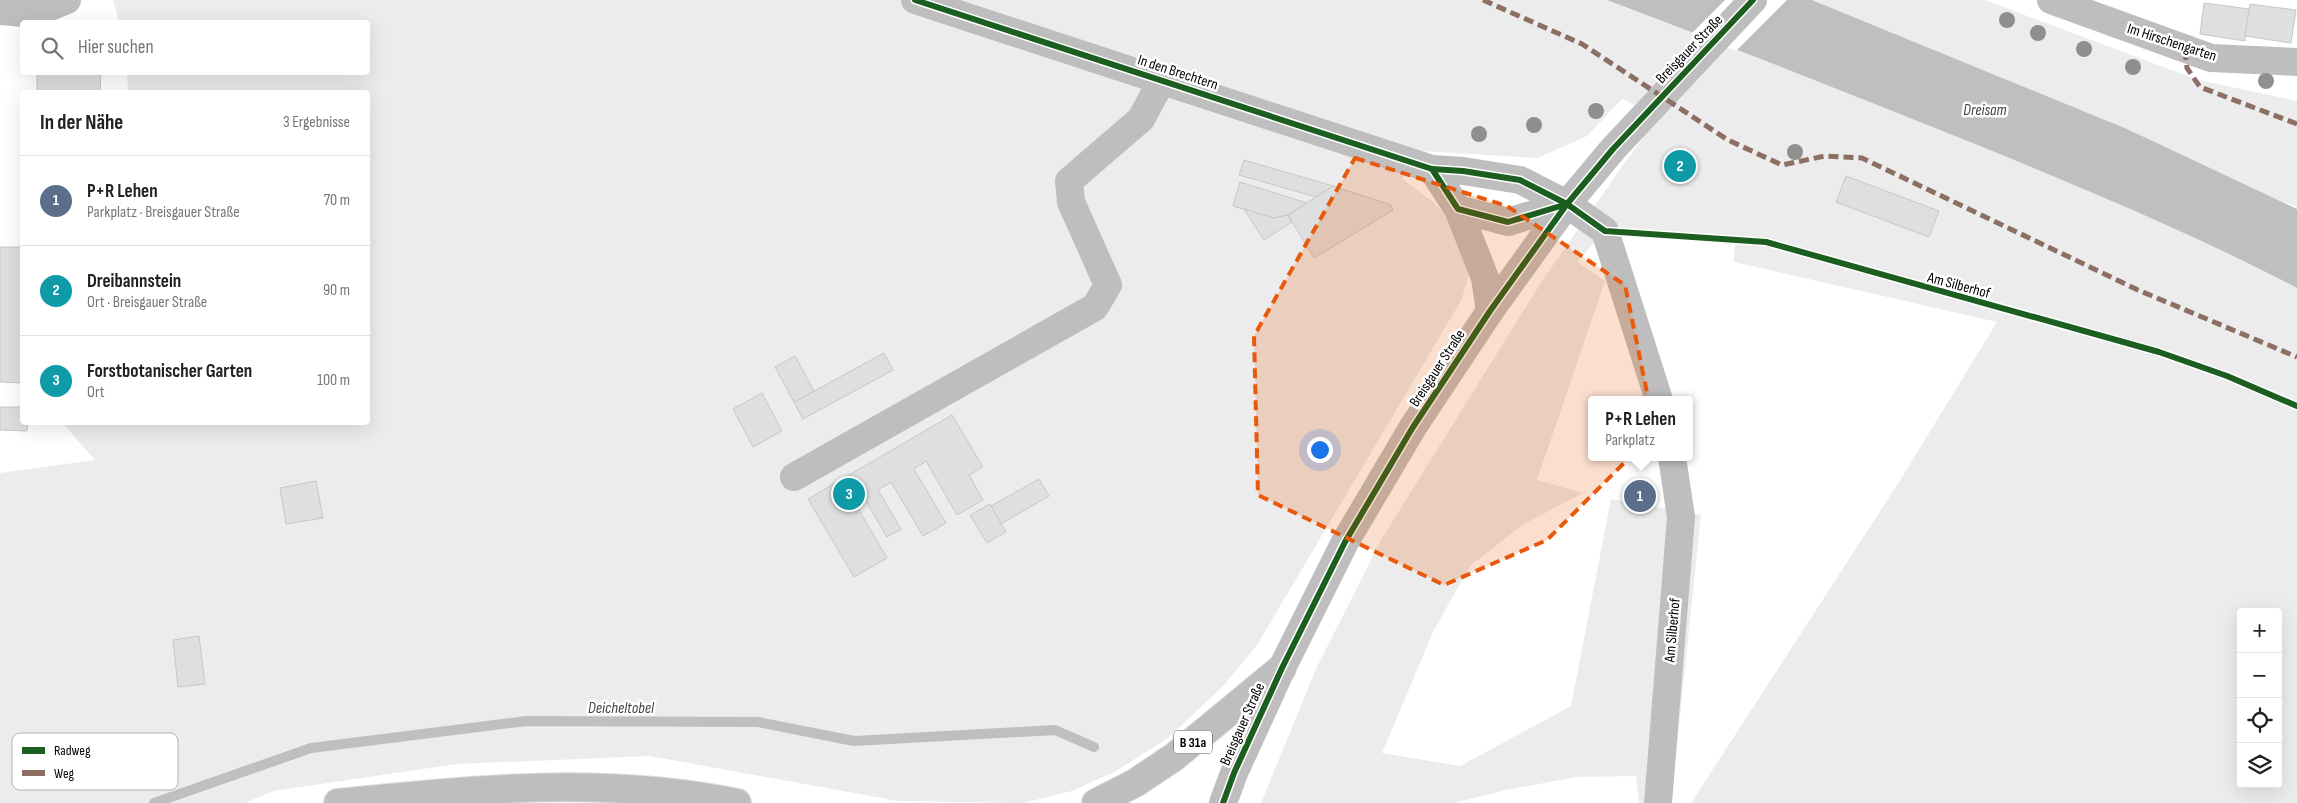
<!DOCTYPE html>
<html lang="de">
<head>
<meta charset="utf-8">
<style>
	:root { --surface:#fff; --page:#f6f6f6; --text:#222; --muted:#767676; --line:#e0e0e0; --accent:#1a73e8 }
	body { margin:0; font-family:"Sofia Sans Condensed",sans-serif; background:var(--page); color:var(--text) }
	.controls { position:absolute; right:15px; bottom:15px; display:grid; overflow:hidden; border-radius:5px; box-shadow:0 5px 20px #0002 }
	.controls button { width:45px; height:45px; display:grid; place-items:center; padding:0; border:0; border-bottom:1px solid var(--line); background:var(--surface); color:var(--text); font:25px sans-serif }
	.you { position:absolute; left:1319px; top:449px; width:18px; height:18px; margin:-12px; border:4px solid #fff; border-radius:50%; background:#1a73e8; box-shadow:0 0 0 8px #1a73e833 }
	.badge { display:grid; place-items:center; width:32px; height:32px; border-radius:50%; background:var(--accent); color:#fff; font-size:16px; font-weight:700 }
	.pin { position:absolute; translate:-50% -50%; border:2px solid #fff; box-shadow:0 1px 5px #0006 }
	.popup { position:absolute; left:1588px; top:396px; width:105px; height:65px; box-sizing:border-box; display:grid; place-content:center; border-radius:5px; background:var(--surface); filter:drop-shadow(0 1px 4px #0005); font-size:16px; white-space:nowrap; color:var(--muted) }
	.popup b { font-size:19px; color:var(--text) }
	.popup::after { content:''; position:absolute; left:50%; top:100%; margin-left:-10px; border:10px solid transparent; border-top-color:var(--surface) }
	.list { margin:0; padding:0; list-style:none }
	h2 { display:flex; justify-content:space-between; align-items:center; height:65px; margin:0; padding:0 20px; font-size:21px }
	h2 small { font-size:16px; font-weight:400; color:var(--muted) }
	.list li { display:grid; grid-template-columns:32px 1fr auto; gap:15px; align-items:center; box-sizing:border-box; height:90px; padding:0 20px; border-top:1px solid var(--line) }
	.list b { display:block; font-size:19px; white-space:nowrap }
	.list p { margin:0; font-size:16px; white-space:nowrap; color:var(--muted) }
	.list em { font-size:16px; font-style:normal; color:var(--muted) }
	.icon { flex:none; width:28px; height:28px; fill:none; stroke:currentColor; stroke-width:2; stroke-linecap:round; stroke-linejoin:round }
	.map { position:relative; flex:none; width:2297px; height:803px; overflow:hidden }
	.search { position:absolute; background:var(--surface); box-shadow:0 5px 20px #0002; left:20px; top:20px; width:350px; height:55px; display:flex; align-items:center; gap:12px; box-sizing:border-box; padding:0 18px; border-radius:5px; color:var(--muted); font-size:19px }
	.panel { position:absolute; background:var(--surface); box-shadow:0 5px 20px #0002; left:20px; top:90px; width:350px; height:335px; border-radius:5px }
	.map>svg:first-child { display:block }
	.green { fill:#ececec; fill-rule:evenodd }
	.water { fill:#bfbfbf }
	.pier { fill:#fff }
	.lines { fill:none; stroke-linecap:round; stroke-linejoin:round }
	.stream { stroke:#bfbfbf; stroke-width:10 }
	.building { fill:#dfdfdf; stroke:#c7c7c7 }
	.highway-casing { stroke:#dbdbdb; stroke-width:30 }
	.minor { stroke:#bebebe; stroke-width:28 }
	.highway { stroke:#bebebe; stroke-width:28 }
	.quiet { stroke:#8d6e63; stroke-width:5; stroke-dasharray:10 5; stroke-linecap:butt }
	.cycleway-casing { stroke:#fff; stroke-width:9 }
	.cycleway { stroke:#1b5e20; stroke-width:6 }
	.tree { fill:#8f8f8f }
	.marked { fill:#e8590c; fill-opacity:0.2; stroke:#e8590c; stroke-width:4; stroke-dasharray:10 6; stroke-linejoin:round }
	.labels { text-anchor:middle; stroke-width:5; stroke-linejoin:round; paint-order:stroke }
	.shield { fill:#fff; stroke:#4c4c4c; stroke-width:1 }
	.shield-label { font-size:14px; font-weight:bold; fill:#000 }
	.street-label { font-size:15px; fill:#000; stroke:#fff }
	.water-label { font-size:16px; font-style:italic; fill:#444; stroke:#fff }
	.key { fill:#fff; stroke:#b2b2b2; stroke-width:1 }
	.key-label { font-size:14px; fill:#000 }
</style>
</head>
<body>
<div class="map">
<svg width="2297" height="803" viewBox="0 0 2297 803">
	<rect width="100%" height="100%" fill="#fff"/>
	<g class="green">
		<path d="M113,0H1607C1732,47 1856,96 1980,146C2087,190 2194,234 2297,288V803H1691L1899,482L1997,322L1734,262L1735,241L1605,231L1577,262L1605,281L1537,480L1583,493L1524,524L1470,566L1433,632L1382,753L1460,766L1571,706L1611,499L1701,515L1671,803H1639L1636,776L1577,777L1506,790L1455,803H1261L1316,669L1381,540L1542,281L1633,151L1659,117L1622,99L1587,136L1538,158L1419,151L1402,179C1432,200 1474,230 1469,273C1467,282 1464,291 1462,299L1257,645L1224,685L1168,738L1116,771L1072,791L1023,803L898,801L650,756L457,764L273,791L245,803H0V473L95,460L65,426V423L368,422V92H128L127,73L368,72V22H119ZM2241,612H2278V784H2241Z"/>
		<path d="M1812,0H1985L2198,80L2297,101V207L2262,194L2127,129Z"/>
	</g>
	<path class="water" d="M1607,0H1812L2127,129L2297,209V288C2194,234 2087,190 1980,146C1856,96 1732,47 1607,0Z"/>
	<path class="pier" d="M1725,0H1787L1736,51L1691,34Z"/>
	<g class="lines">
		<path class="stream" d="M154,803L311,748L526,721L758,722L854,741L1055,730L1094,747"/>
	</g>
	<g class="building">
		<path d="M2204,3L2249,9L2245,41L2200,34Z"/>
		<path d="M2250,4L2296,10L2291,43L2245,36Z"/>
		<path d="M37,72H101L100,92H37Z"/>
		<path d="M1244,160L1333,186L1316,197L1239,175Z"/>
		<path d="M1846,176L1939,211L1929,237L1836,202Z"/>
		<path d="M1240,182L1307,203L1288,215L1274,218L1233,206Z"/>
		<path d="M1333,186L1391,205L1393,210L1314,258L1288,215Z"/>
		<path d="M1244,209L1274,218L1288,215L1292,222L1264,240Z"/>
		<path d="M0,247H22V383L0,382Z"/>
		<path d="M884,353L893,370L803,419L794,402Z"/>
		<path d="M795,356L814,391L794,402L775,367Z"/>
		<path d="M762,393L782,431L753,447L733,409Z"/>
		<path d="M0,407H22V422H28L27,431L0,430Z"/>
		<path d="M952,415L983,467L969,475L983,500L957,515L926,461L914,469L946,523L923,536L891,482L878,490L901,529L887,537L864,498L855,503L887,558L854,577L808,499Z"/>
		<path d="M1039,479L1049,496L1001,524L991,506Z"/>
		<path d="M316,481L323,518L286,524L280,488Z"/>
		<path d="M990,504L1006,532L987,543L970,515Z"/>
		<path d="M199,636L205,684L178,687L173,640Z"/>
	</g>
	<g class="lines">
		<defs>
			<g id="highway">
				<path d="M338,803C470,789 606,776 737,803"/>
				<path d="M1096,803L1135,783L1174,757L1282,668"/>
			</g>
		</defs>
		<use href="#highway" class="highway-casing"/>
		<g class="minor">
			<path d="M915,0L1432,169L1463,171L1520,180L1567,204L1605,231L1659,400"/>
			<path d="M2051,0L2211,58L2297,62"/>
			<path d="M0,11L33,14L67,0"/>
			<path d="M1432,169L1458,209L1485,278L1490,311"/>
			<path d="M1458,209L1508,222L1567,204"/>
			<path d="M794,477L1095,307L1108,285L1071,202L1069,181L1141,119L1162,80"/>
			<path d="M1223,803L1234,773L1282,668L1345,542L1413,427L1490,311L1567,204L1613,149L1753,0"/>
			<path d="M1658,803L1681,517L1672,457"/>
		</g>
		<use href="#highway" class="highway"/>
		<g class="quiet">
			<path d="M1483,0L1582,44L1728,140L1782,165L1825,156L1862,158L2138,290L2297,357"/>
			<path d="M2185,50L2187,68L2200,87L2297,124"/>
		</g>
		<defs>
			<g id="cycleway">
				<path d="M915,0L1432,169L1463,171L1520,180L1567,204L1605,231L1766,242L2159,352L2227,376L2297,406"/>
				<path d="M1432,169L1458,209L1508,222L1567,204"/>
				<path d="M1223,803L1234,773L1282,668L1345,542L1413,427L1490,311L1567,204L1613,149L1753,0"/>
			</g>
		</defs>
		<use href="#cycleway" class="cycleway-casing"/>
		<use href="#cycleway" class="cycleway"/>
	</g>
	<g class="tree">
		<circle cx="2007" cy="20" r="8"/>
		<circle cx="2038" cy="33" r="8"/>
		<circle cx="2084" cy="49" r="8"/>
		<circle cx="2133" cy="67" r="8"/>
		<circle cx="2266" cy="81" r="8"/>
		<circle cx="1596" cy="111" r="8"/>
		<circle cx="1534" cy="125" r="8"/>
		<circle cx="1479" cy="134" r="8"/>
		<circle cx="1795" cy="152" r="8"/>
	</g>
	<path class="marked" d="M1355,158L1507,206L1625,285L1655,432L1547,540L1444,585L1258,495L1254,336Z"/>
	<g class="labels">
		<rect class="shield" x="1174" y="730.5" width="38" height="23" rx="4"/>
		<g class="shield-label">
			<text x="1193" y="747">B 31a</text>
		</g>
		<g class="street-label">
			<text transform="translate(2172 42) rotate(18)" y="5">Im Hirschengarten</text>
			<text transform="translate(1689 49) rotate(-46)" y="5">Breisgauer Straße</text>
			<text transform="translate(1178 72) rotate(18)" y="5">In den Brechtern</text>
			<text transform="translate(1959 285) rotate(15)" y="5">Am Silberhof</text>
			<text transform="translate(1437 368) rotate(-57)" y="5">Breisgauer Straße</text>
			<text transform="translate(1672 630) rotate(-85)" y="5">Am Silberhof</text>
			<text transform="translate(1242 724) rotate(-66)" y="5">Breisgauer Straße</text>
		</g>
		<g class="water-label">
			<text x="1985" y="115">Dreisam</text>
			<text x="621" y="713">Deicheltobel</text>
		</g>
	</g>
	<rect x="12" y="733" width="166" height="57" rx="8" class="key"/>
	<rect x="22" y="747" width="23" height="7" fill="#1b5e20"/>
	<rect x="22" y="770" width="23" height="6" fill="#8d6e63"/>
	<g class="key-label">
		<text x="54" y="755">Radweg</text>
		<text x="54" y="778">Weg</text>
	</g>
</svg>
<div class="controls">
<button>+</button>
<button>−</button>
<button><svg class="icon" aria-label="locate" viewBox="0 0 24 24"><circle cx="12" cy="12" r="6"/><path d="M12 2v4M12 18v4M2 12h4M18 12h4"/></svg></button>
<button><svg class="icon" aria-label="layers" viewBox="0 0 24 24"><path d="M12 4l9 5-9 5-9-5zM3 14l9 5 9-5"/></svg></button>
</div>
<div class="you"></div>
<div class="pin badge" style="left:1640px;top:496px;background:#5c6f8a">1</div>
<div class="popup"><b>P+R Lehen</b>Parkplatz</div>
<div class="pin badge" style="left:1680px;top:166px;background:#0f9aa8">2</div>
<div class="pin badge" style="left:849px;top:494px;background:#0f9aa8">3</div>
<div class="search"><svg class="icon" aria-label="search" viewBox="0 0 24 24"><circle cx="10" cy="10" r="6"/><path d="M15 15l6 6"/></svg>Hier suchen</div>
<section class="panel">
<h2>In der Nähe<small>3 Ergebnisse</small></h2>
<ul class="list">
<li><span class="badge" style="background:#5c6f8a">1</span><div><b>P+R Lehen</b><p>Parkplatz · Breisgauer Straße</p></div><em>70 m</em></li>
<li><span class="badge" style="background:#0f9aa8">2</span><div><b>Dreibannstein</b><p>Ort · Breisgauer Straße</p></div><em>90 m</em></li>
<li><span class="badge" style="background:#0f9aa8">3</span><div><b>Forstbotanischer Garten</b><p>Ort</p></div><em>100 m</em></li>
</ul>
</section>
</div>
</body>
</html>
